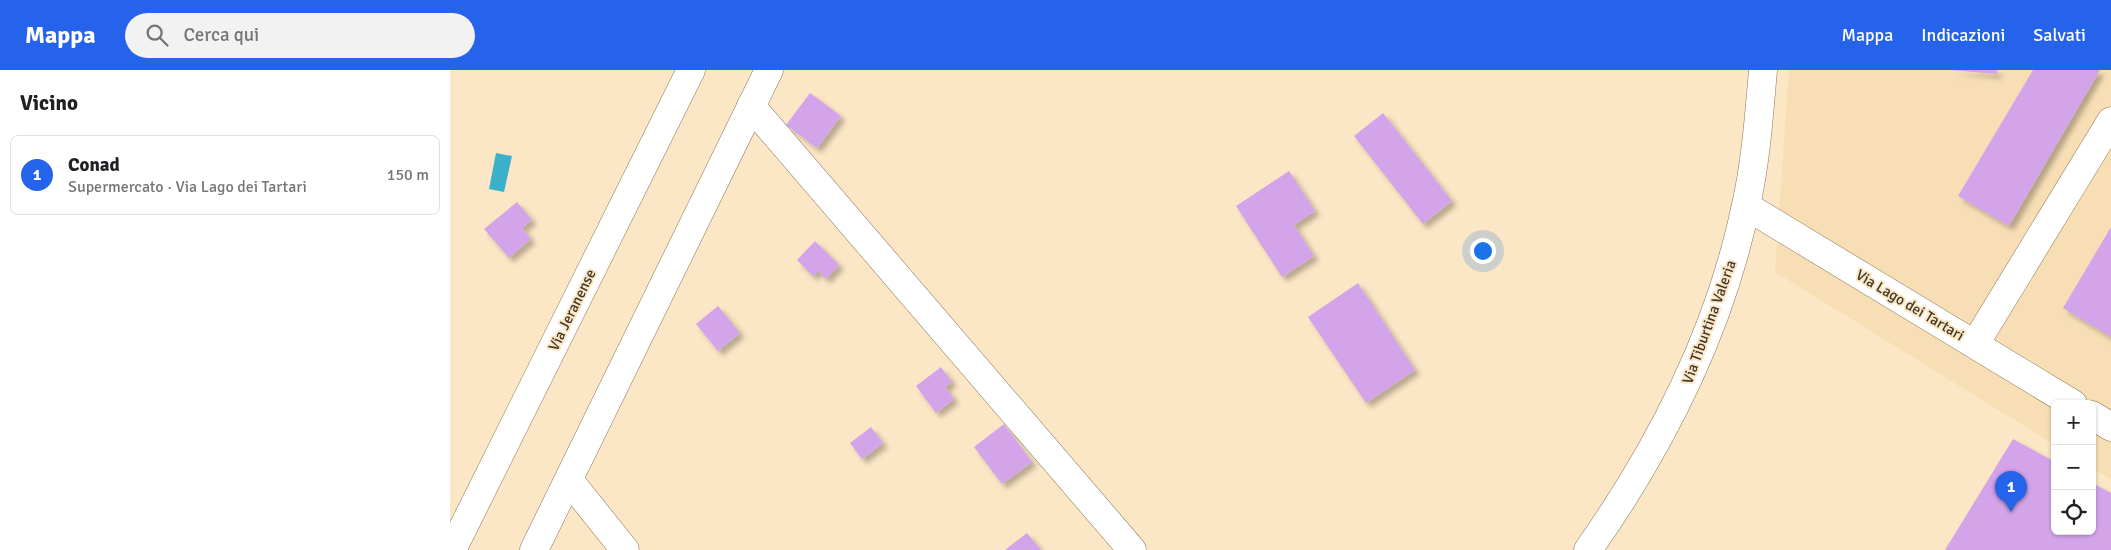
<!DOCTYPE html>
<html lang="it">
<head>
<meta charset="utf-8">
<style>
	:root { --surface:#fff; --page:#f2f2f2; --text:#202124; --muted:#757577; --line:#e0e0e0; --accent:#2563eb }
	body { margin:0; font-family:Signika,sans-serif; background:var(--page); color:var(--text) }
	.controls { position:absolute; right:15px; bottom:15px; display:grid; overflow:hidden; border-radius:8px; box-shadow:0 1px 4px #0004 }
	.controls button { width:45px; height:45px; display:grid; place-items:center; padding:0; border:0; border-bottom:1px solid var(--line); background:var(--surface); color:var(--text); font:25px sans-serif }
	.you { position:absolute; left:1032px; top:180px; width:18px; height:18px; margin:-12px; border:4px solid #fff; border-radius:50%; background:#1a73e8; box-shadow:0 0 0 8px #1a73e833 }
	.badge { display:grid; place-items:center; width:32px; height:32px; border-radius:50%; background:var(--accent); color:#fff; font-size:16px; font-weight:700 }
	.pin { position:absolute; translate:-50% -41px; filter:drop-shadow(0 1px 2px #0008) }
	.pin::after { content:''; position:absolute; top:26px; width:18px; height:15px; background:inherit; clip-path:polygon(0 0,100% 0,50% 100%) }
	.list { margin:0; padding:0; list-style:none }
	h2 { display:flex; justify-content:space-between; align-items:center; height:65px; margin:0; padding:0 20px; font-size:21px }
	h2 small { font-size:16px; font-weight:400; color:var(--muted) }
	.list li { display:grid; grid-template-columns:32px 1fr auto; gap:15px; align-items:center; box-sizing:border-box; height:80px; margin:0 10px 10px; padding:0 10px; border:1px solid var(--line); border-radius:8px }
	.list b { display:block; font-size:19px; white-space:nowrap }
	.list p { margin:0; font-size:16px; white-space:nowrap; color:var(--muted) }
	.list em { font-size:16px; font-style:normal; color:var(--muted) }
	.icon { flex:none; width:28px; height:28px; fill:none; stroke:currentColor; stroke-width:2; stroke-linecap:round; stroke-linejoin:round }
	.map { position:relative; flex:none; width:1661px; height:480px; overflow:hidden }
	header { display:flex; align-items:center; gap:30px; box-sizing:border-box; height:70px; padding:0 25px; background:var(--accent); color:#fff }
	header strong { font-size:24px }
	nav { display:flex; gap:28px; margin-inline-start:auto; font-size:18px }
	.search { width:350px; height:45px; background:var(--page); display:flex; align-items:center; gap:12px; box-sizing:border-box; padding:0 18px; border-radius:28px; color:var(--muted); font-size:19px }
	main { display:flex }
	aside { flex:1; background:var(--surface) }
	.map>svg:first-child { display:block }
	.built { fill:#f7deb5 }
	.water { fill:#3bb0cb }
	.building { fill:#d3a4e9; filter:url(#shadow) }
	.lines { fill:none; stroke-linecap:round; stroke-linejoin:round }
	.minor-casing { stroke:#8a7759; stroke-width:29 }
	.major-casing { stroke:#8a7759; stroke-width:29 }
	.minor { stroke:#fff; stroke-width:28 }
	.major { stroke:#fff; stroke-width:28 }
	.labels { text-anchor:middle; stroke-width:4; stroke-linejoin:round; paint-order:stroke }
	.street-label { font-size:15px; fill:#40382b; stroke:#fbe6c5 }
</style>
</head>
<body>
<header>
<strong>Mappa</strong>
<div class="search"><svg class="icon" aria-label="search" viewBox="0 0 24 24"><circle cx="10" cy="10" r="6"/><path d="M15 15l6 6"/></svg>Cerca qui</div>
<nav><a>Mappa</a><a>Indicazioni</a><a>Salvati</a></nav>
</header>
<main>
<aside>
<h2>Vicino<small></small></h2>
<ul class="list">
<li><span class="badge">1</span><div><b>Conad</b><p>Supermercato · Via Lago dei Tartari</p></div><em>150 m</em></li>
</ul>
</aside>
<div class="map">
<svg width="1661" height="480" viewBox="0 0 1661 480">
	<defs>
		<filter id="shadow"><feDropShadow dx="4.5" dy="4.5" stdDeviation="2.5" flood-color="#0004"/></filter>
	</defs>
	<rect width="100%" height="100%" fill="#fbe6c5"/>
	<path class="built" d="M1339,0H1661V409L1642,398V334H1605V375L1325,202Z"/>
	<path class="water" d="M46,83L62,86L54,122L39,119Z"/>
	<g class="building">
		<path d="M1500,0H1547V4Z"/>
		<path d="M1583,0H1650L1559,156L1508,126Z"/>
		<path d="M360,23L391,46L367,78L336,55Z"/>
		<path d="M933,43L1002,131L973,154L904,66Z"/>
		<path d="M839,101L865,141L844,155L864,186L832,207L786,136Z"/>
		<path d="M67,132L82,150L72,158L81,169L59,188L34,159Z"/>
		<path d="M1661,157V267L1613,238Z"/>
		<path d="M365,171L389,195L376,209L368,201L363,206L347,190Z"/>
		<path d="M908,213L965,300L916,333L858,247Z"/>
		<path d="M268,236L290,263L268,281L246,254Z"/>
		<path d="M491,297L502,312L495,317L504,329L486,343L466,316Z"/>
		<path d="M554,354L582,392L552,414L524,377Z"/>
		<path d="M421,357L433,373L412,389L400,373Z"/>
		<path d="M1563,369L1605,392V461H1642V413L1661,423V480H1495Z"/>
		<path d="M577,463L591,480H555Z"/>
	</g>
	<g class="lines">
		<defs>
			<g id="minor">
				<path d="M301,36L682,480"/>
				<path d="M1296,136L1623,334"/>
				<path d="M1525,274L1661,51"/>
				<path d="M1642,345L1661,357"/>
				<path d="M119,410L175,480"/>
				<path d="M2,480L241,0"/>
				<path d="M84,480L319,0"/>
			</g>
			<path id="major" d="M1138,480C1212,375 1270,261 1296,135C1306,91 1309,45 1313,0"/>
		</defs>
		<use href="#minor" class="minor-casing"/>
		<use href="#major" class="major-casing"/>
		<use href="#minor" class="minor"/>
		<use href="#major" class="major"/>
	</g>
	<g class="labels">
		<g class="street-label">
			<text transform="translate(1460 235) rotate(31)" y="5">Via Lago dei Tartari</text>
			<text transform="translate(122 240) rotate(-64)" y="5">Via Jeranense</text>
			<text transform="translate(1259 252) rotate(-70)" y="5">Via Tiburtina Valeria</text>
		</g>
	</g>
</svg>
<div class="controls">
<button>+</button>
<button>−</button>
<button><svg class="icon" aria-label="locate" viewBox="0 0 24 24"><circle cx="12" cy="12" r="6"/><path d="M12 2v4M12 18v4M2 12h4M18 12h4"/></svg></button>
</div>
<div class="you"></div>
<div class="pin badge" style="left:1561px;top:442px">1</div>
</div>
</main>
</body>
</html>
